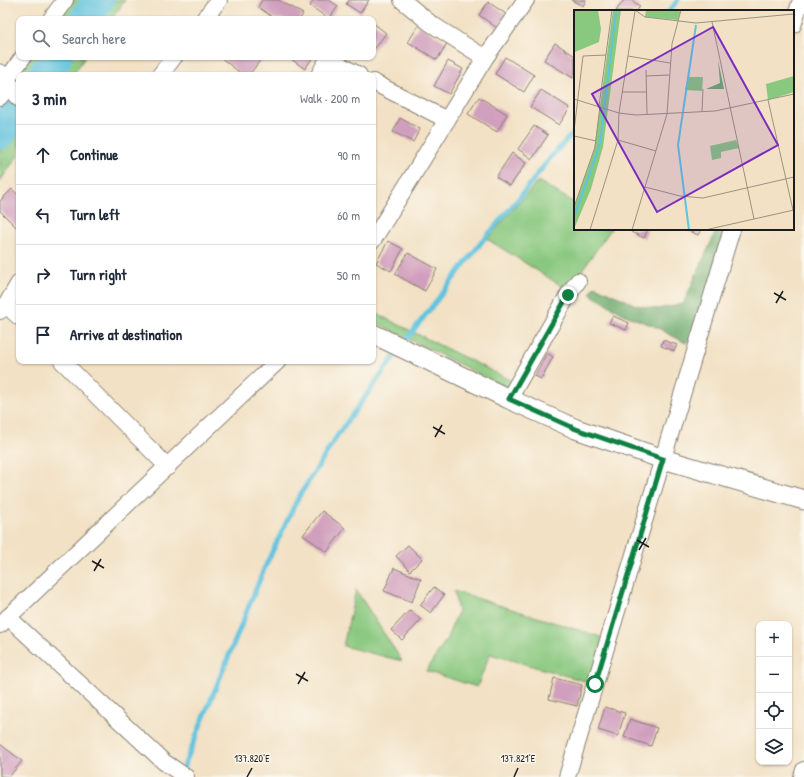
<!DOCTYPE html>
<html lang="en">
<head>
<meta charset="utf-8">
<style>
	:root { --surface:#fff; --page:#f2f2f3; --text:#1f2937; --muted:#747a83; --line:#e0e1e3 }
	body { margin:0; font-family:"Patrick Hand",sans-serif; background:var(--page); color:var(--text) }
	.controls { position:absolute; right:12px; bottom:12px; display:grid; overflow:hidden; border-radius:8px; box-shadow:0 1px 3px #0004 }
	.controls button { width:36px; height:36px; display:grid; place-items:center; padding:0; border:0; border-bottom:1px solid var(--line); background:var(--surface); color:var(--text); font:20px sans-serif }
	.stop { position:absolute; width:12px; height:12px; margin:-9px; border:3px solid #0b8043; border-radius:50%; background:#fff }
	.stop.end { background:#0b8043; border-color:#fff; box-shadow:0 1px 4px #0008 }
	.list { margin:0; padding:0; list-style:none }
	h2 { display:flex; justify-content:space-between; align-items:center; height:52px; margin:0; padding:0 16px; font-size:17px }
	h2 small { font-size:13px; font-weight:400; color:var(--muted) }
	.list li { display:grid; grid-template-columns:26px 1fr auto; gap:12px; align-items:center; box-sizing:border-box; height:60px; padding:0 16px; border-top:1px solid var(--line) }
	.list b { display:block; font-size:15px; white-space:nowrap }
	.list em { font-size:13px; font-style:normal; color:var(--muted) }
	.icon { flex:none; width:22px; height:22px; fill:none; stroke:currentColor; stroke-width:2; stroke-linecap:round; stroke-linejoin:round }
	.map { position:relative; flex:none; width:804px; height:777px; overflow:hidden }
	.search { position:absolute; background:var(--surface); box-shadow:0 1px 3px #0004; left:16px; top:16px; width:360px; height:44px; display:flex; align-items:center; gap:10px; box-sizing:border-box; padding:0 14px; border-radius:8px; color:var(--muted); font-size:15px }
	.panel { position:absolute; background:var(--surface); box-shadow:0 1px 3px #0004; left:16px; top:72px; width:360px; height:292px; border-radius:8px }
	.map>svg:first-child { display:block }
	.green { fill:#89c87f; stroke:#52724e }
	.forest { fill:#6eac6e; stroke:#456445 }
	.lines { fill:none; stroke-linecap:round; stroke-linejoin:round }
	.stream { stroke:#61c3df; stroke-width:5 }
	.river { stroke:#61c3df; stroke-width:31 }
	.building { fill:#d09fbd }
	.minor-casing { stroke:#877e70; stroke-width:18 }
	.tertiary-casing { stroke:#877e70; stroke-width:21 }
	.minor { stroke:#fff; stroke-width:16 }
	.tertiary { stroke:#fff; stroke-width:19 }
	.route { stroke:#0b8043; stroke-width:5 }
	.ticks { fill:none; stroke:#1c1c1c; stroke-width:1.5 }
	.inset-river { fill:none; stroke:#61c3df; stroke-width:2 }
	.inset-road { fill:none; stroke:#9c9281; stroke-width:1 }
	.view { fill:#7b2cbf; fill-opacity:0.15; stroke:#7b2cbf; stroke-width:2 }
	.inset-edge { fill:none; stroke:#1c1c1c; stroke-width:2 }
	.ticks-label { font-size:10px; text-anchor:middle; fill:#1c1c1c; stroke:#fbf7ec; stroke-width:3; stroke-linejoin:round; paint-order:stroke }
</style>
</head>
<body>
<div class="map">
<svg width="804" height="777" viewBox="0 0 804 777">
	<rect width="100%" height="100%" fill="#fbf7ec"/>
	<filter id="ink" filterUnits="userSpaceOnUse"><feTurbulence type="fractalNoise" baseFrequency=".025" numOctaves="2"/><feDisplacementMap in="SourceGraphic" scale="8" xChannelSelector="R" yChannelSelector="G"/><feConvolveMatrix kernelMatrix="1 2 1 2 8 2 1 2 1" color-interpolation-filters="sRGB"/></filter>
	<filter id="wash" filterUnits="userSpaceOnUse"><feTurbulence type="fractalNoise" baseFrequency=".012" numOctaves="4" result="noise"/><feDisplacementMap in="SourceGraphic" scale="16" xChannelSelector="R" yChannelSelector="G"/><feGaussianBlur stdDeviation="0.9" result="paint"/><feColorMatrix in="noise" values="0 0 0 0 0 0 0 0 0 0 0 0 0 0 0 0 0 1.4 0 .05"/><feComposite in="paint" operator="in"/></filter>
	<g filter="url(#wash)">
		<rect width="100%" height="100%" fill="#f2e1c4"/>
		<g class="green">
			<path d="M70,0H125L112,19H57Z"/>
			<path d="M29,57H85L73,75H19V154L0,181V98Z"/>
			<path d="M538,181L575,203V229H611L568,290L487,239Z"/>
			<path d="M373,312L518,384L509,389L373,321Z"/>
			<path d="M356,590L402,661L343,646Z"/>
			<path d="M454,591L601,637L595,684L490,654L477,687L426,671L446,640L458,612Z"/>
		</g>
		<path class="forest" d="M717,229H732L693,336L686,343L654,326L625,315L590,294L595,286L636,305L657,309L683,304Z"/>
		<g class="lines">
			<g class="stream">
				<path d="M669,11L678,0"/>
				<path d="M403,344L484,239L519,198L551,157L575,131"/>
				<path d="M182,771L264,569L298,498L339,433L399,350"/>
			</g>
			<g class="river">
				<path d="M85,19L99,0"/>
				<path d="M43,75L57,57"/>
				<path d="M0,134L19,108"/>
			</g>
		</g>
		<g id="blocks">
			<g class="building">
				<path d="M262,0H278L303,14L300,19H275L258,7Z"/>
				<path d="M314,0H329L338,6L329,19L310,6Z"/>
				<path d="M349,0H369L360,13L346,4Z"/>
				<path d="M571,0H586L583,6Z"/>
				<path d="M624,0H631L640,6L637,11H616Z"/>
				<path d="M488,2L506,14L497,28L479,15Z"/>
				<path d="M373,23L386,33L373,51Z"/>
				<path d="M419,25L447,43L437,60L408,42Z"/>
				<path d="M555,43L575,56V75L573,78L544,60Z"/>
				<path d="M220,57H260L262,58L249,75H243Z"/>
				<path d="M293,57H313L305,69L291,59Z"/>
				<path d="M505,57L534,75L524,92L495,74Z"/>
				<path d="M448,61L463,69L449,94L434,86Z"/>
				<path d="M541,90L570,108L559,125L530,107Z"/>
				<path d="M479,97L507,114L497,132L468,114Z"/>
				<path d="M400,118L420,129L413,142L393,132Z"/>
				<path d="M534,126L548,135L532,159L518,149Z"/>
				<path d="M512,153L526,163L510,186L496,177Z"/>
				<path d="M12,189L19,196V230L0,211V201Z"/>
				<path d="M633,229H648L644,238L631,232Z"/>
				<path d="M684,229H701L698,235Z"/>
				<path d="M388,241L403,249L391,271L376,263Z"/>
				<path d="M408,253L437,269L425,291L395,274Z"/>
				<path d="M613,316L629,323L626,330L609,323Z"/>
				<path d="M663,340L677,345L674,351L661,346Z"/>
				<path d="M547,353L553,357L541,379L535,376Z"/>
				<path d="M322,511L345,528L327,552L303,535Z"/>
				<path d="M408,545L422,559L410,571L396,556Z"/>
				<path d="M394,568L421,579L412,602L384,591Z"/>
				<path d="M434,587L444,595L431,613L420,605Z"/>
				<path d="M410,610L421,620L402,640L391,630Z"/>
				<path d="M554,678L582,685L577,706L549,699Z"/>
				<path d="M605,707L625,713L618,736L598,730Z"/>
				<path d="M630,719L657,728L651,746L624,737Z"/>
				<path d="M0,744L22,761L9,777L0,776Z"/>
			</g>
		</g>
	</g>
	<g filter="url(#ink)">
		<use href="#blocks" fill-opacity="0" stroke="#877e70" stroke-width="1"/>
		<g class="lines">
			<defs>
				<g id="minor">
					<path d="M402,0L430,23L485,58"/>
					<path d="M51,19L65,0"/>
					<path d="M204,19L219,0"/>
					<path d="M793,25L801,0"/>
					<path d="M328,59L359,75"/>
					<path d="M160,75L174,57"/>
					<path d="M319,75L329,57"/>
					<path d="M6,81L23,57"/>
					<path d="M373,82L447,120"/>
					<path d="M0,97L9,85"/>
					<path d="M373,240L485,58L526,0"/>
					<path d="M6,305L19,317"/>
					<path d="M0,311L6,305L19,283"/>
					<path d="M62,361L168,467"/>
					<path d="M509,399L568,295L578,281"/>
					<path d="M8,617L164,762L186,777"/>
					<path d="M0,625L278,361"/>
					<path d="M567,777L732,229"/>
					<path d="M802,777L804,770"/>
				</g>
				<g id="tertiary">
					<path d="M0,74L19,97"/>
					<path d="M373,334L509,399L576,429L663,459L804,500"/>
				</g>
			</defs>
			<use href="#minor" class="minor-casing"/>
			<use href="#tertiary" class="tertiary-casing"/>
			<use href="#minor" class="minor"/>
			<use href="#tertiary" class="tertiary"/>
		</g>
	</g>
	<g class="lines" filter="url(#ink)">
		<path class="route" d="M568,295L509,399L576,429L663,459L595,684"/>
	</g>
	<path class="ticks" d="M774,293L786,300M776,303L783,291M433,427L445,434M435,437L442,425M637,540L649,547M639,550L646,538M92,561L104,568M94,571L101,559M296,674L308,681M298,684L305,672M247,777L252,768M514,777L518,768"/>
	<g transform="translate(574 10)">
		<rect width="220" height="220" fill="#f2e1c4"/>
		<path d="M0,0H24L27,19L25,32L1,42ZM39,0H47L29,137L17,179L0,219V197L20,140ZM72,0H107L104,10L71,7ZM220,66V82L194,90L192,74ZM114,67H129L128,81L111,80ZM162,130L165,138L147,142V148L138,150L136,136Z" fill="#89c87f"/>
		<path d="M144,50L150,79H132L146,73Z" fill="#6eac6e"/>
		<path class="inset-river" d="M0,207L26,134L42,0M115,220L104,135L122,15"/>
		<path class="inset-road" d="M61,0L71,7L122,13L220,4M138,12L180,209M54,46L96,53M72,60L73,105M72,66L95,65M48,82H73M0,89L45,103L62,105L141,101L220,84M194,90L219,200M25,96L38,0M128,102L129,79M0,121L9,46L32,45M0,126L22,131M44,130L82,141M71,177L106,186L129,188L220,167M0,197L21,137L26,96M16,220L44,130L45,103L61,1M58,220L93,104L98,34L107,0M131,220L220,200"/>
		<path class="view" d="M139,17L204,135L83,202L18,84Z"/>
		<rect width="220" height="220" class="inset-edge"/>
	</g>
	<g class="ticks-label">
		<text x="252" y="762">137.820°E</text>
		<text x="518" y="762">137.821°E</text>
	</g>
</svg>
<div class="controls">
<button>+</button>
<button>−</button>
<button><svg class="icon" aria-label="locate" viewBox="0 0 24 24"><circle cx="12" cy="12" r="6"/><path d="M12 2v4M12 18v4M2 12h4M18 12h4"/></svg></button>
<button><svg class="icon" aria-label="layers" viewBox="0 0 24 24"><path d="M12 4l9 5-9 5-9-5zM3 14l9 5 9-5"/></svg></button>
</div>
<div class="stop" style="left:595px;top:684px"></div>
<div class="stop end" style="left:568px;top:295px"></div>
<div class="search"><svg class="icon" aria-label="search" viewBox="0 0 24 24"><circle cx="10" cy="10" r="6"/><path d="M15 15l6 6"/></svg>Search here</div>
<section class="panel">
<h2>3 min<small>Walk · 200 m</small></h2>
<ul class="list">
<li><svg class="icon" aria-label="ahead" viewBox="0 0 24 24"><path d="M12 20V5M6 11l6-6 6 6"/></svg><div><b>Continue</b></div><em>90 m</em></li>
<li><svg class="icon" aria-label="left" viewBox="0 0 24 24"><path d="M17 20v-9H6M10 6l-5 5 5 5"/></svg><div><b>Turn left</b></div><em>60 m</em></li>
<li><svg class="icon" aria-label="right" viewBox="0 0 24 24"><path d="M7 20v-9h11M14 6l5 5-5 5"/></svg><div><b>Turn right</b></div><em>50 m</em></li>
<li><svg class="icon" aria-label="arrive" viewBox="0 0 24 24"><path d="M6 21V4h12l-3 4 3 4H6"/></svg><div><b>Arrive at destination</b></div></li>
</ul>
</section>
</div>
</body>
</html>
